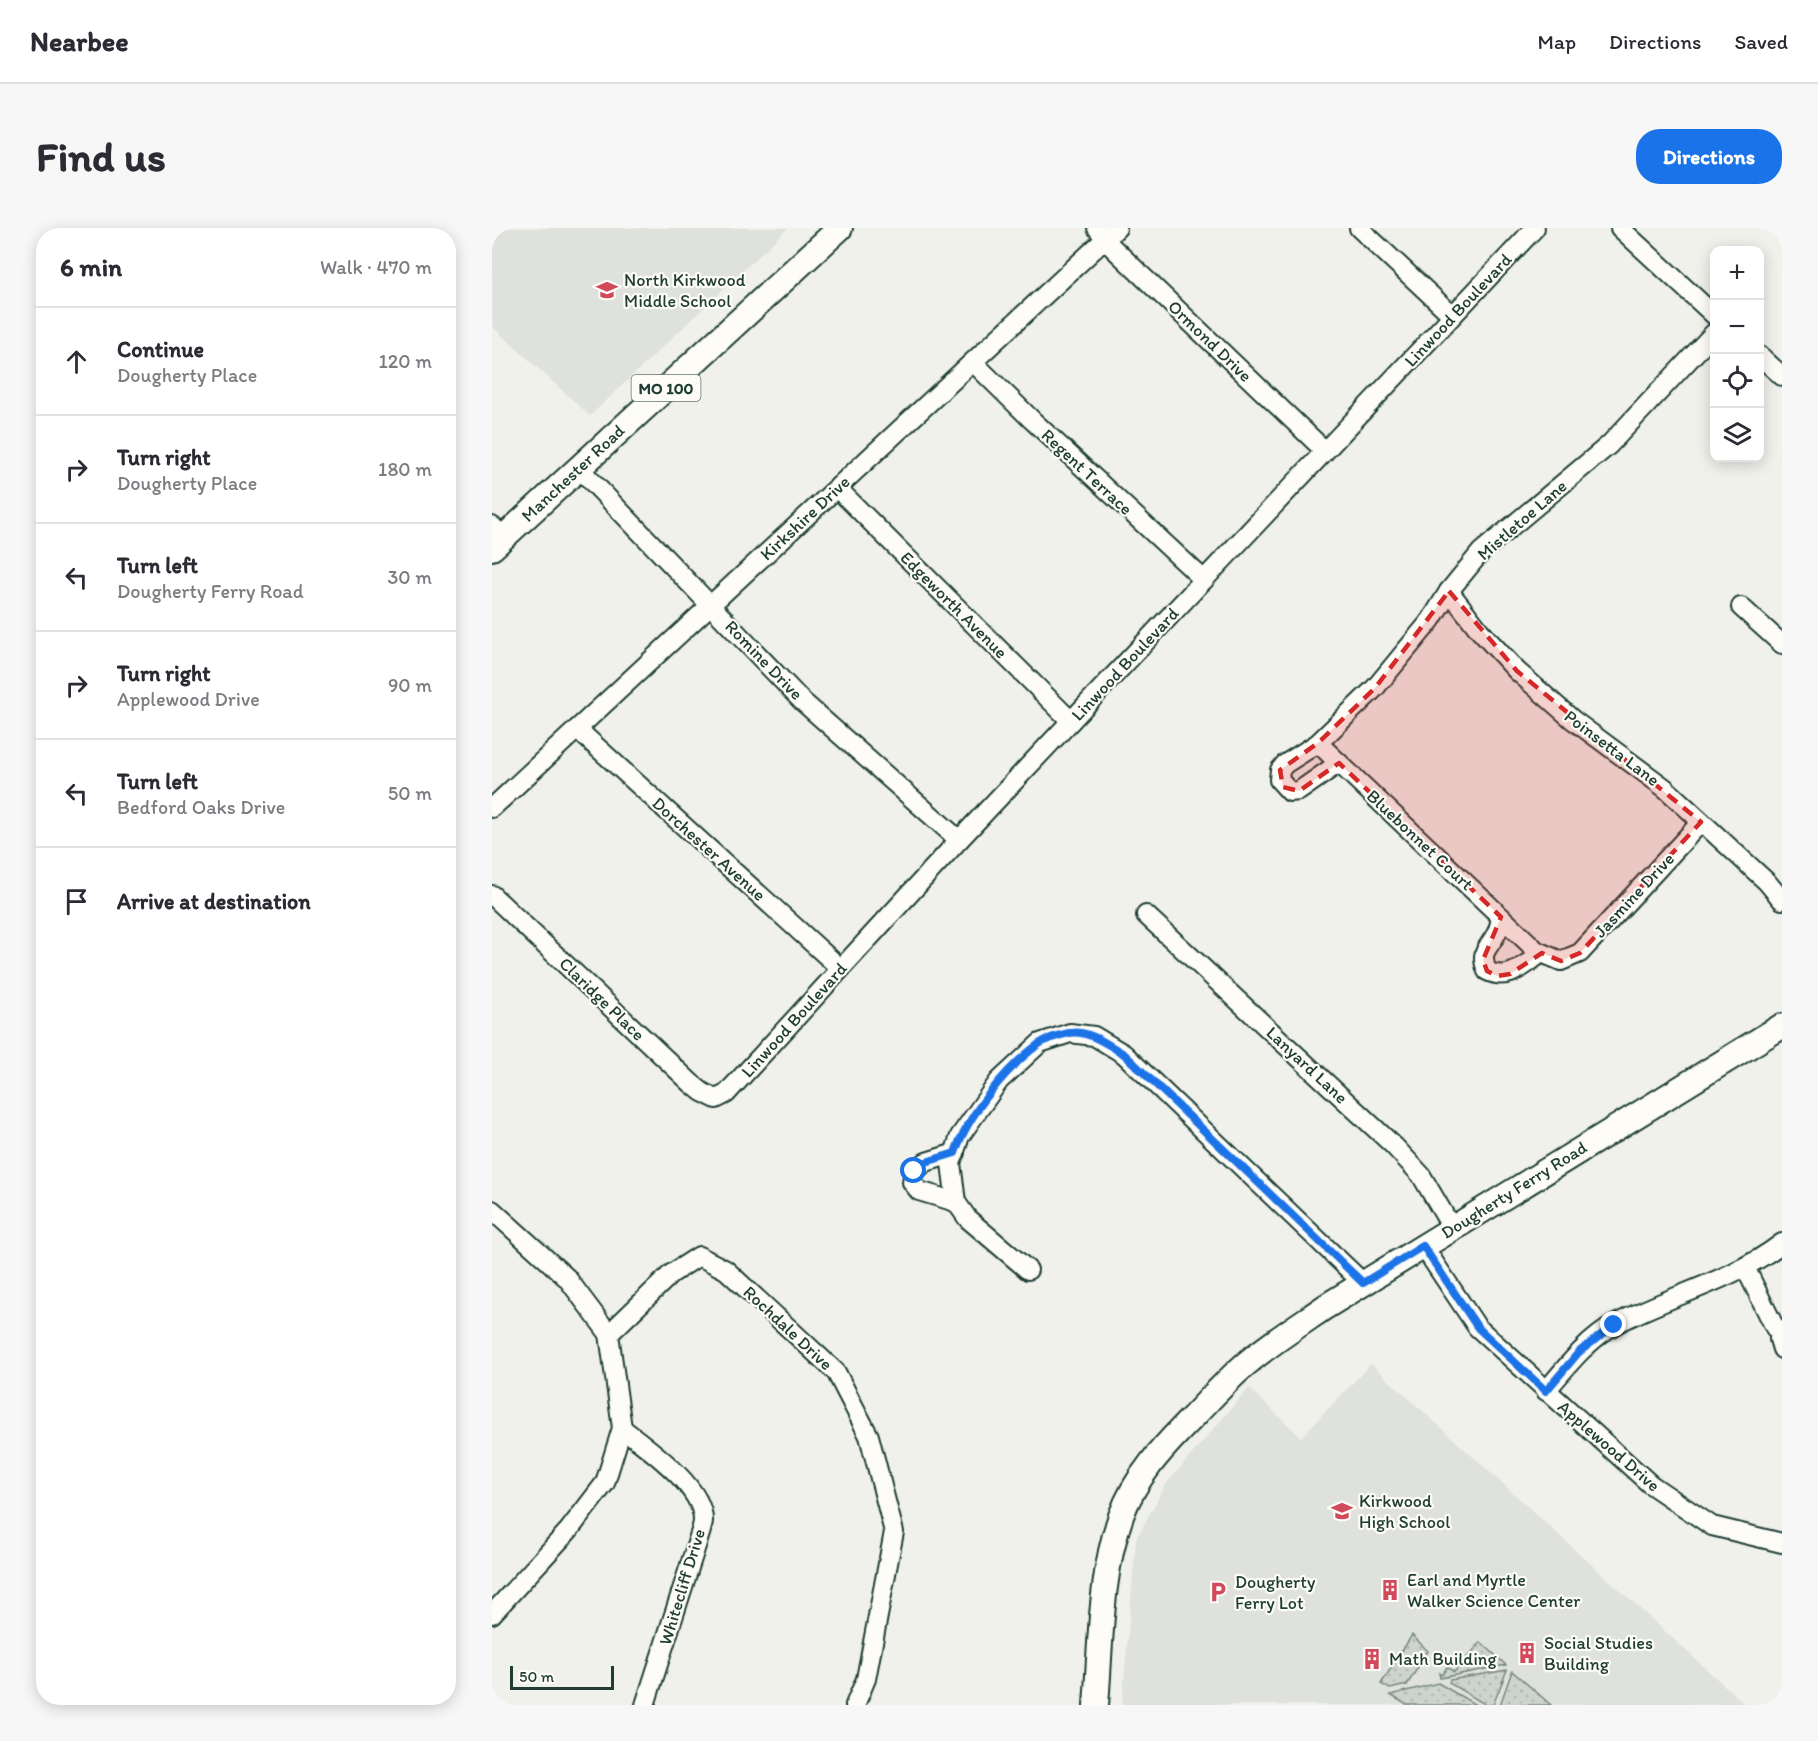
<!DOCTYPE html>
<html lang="en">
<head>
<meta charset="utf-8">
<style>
	:root { --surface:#fff; --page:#f7f7f7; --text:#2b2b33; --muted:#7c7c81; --line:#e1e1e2; --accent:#1a73e8 }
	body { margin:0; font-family:Itim,sans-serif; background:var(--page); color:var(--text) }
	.controls { position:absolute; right:18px; top:18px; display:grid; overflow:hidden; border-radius:12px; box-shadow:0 3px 15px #0003 }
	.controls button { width:54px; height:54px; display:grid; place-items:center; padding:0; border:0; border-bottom:2px solid var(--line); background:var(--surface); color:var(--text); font:30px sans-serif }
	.scale { position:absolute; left:18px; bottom:15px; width:104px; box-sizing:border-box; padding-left:6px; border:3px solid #1f3d34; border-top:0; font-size:16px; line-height:21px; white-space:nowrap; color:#1f3d34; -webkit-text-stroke:4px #fdfcf7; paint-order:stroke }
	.stop { position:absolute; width:18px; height:18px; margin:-14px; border:4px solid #1a73e8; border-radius:50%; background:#fff }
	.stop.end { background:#1a73e8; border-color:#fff; box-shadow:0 2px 6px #0008 }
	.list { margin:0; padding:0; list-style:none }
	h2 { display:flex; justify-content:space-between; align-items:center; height:78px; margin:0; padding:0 24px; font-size:26px }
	h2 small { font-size:20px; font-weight:400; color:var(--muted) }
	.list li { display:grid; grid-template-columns:39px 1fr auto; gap:18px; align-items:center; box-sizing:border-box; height:108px; padding:0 24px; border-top:2px solid var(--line) }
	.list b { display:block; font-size:22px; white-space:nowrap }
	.list p { margin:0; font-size:20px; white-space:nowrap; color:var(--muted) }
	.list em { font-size:20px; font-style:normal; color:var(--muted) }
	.icon { flex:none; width:33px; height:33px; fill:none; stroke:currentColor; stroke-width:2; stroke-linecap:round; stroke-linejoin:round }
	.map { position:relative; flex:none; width:1290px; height:1477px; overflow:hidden; border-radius:24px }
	header { display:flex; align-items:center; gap:36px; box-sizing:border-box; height:84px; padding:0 30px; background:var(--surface); border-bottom:2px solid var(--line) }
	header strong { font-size:28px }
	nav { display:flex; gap:33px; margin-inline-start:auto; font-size:21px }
	.intro { display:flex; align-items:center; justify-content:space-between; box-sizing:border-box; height:144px; padding:0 36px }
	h1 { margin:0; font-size:42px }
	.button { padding:15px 27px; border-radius:24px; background:var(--accent); color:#fff; font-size:21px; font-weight:700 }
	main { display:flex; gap:36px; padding:0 36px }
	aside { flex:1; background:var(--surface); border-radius:24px; box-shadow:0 3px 15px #0003 }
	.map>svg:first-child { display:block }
	.built { fill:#dfe2dc }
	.grass { fill:url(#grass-dots); stroke:#768880; stroke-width:1.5 }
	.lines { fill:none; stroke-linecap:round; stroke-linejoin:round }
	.minor-casing { stroke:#1f3d34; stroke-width:22 }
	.major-casing { stroke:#1f3d34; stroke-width:28 }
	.minor { stroke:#fdfcf7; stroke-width:18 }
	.major { stroke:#fdfcf7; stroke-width:24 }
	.route { stroke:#1a73e8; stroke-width:8 }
	.marked { fill:#d62828; fill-opacity:0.2; stroke:#d62828; stroke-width:4.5; stroke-dasharray:12 8; stroke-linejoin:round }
	.labels { text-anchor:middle; stroke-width:4.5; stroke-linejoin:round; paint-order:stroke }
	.shield { fill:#fdfcf7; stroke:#62766e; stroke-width:1.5 }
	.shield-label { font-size:16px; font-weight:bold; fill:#1f3d34 }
	.poi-label { font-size:18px; fill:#1f3d34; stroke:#fdfcf7; text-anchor:start }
	.street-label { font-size:18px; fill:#1f3d34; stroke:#fdfcf7 }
</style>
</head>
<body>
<header>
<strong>Nearbee</strong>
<nav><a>Map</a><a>Directions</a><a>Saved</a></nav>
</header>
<div class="intro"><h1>Find us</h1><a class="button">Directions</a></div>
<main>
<aside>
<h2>6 min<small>Walk · 470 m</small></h2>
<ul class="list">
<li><svg class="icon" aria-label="ahead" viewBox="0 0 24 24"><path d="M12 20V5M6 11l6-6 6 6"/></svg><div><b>Continue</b><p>Dougherty Place</p></div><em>120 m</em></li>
<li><svg class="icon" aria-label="right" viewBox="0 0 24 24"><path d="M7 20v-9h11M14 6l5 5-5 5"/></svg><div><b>Turn right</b><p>Dougherty Place</p></div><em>180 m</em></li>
<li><svg class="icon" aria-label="left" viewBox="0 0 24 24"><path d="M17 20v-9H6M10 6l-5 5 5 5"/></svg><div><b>Turn left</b><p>Dougherty Ferry Road</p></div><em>30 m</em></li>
<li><svg class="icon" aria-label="right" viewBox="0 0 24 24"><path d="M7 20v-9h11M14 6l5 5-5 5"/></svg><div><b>Turn right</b><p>Applewood Drive</p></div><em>90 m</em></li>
<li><svg class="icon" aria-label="left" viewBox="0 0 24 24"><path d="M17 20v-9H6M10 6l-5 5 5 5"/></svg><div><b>Turn left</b><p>Bedford Oaks Drive</p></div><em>50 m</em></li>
<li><svg class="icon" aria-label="arrive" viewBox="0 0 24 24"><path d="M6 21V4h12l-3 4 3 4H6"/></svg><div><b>Arrive at destination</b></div></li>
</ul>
</aside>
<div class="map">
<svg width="1290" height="1477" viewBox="0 0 1290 1477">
	<defs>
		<pattern id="grass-dots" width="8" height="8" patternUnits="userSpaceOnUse" patternTransform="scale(1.5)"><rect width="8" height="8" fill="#cdd3cd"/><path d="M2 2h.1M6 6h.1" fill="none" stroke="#b0b6b1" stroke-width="1.8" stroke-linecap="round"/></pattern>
	</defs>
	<rect width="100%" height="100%" fill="#f0f1eb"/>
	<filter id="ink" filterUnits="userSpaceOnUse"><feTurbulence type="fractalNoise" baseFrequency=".0167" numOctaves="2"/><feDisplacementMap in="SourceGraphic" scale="12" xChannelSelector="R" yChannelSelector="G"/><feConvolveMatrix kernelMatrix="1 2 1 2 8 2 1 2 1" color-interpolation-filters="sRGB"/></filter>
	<g filter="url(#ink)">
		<g class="built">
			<path d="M0,0H296L98,188L0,98Z"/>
			<path d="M879,1136L1254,1477H630L644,1311L674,1256L757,1160L809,1209Z"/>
		</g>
		<g class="grass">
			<path d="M920,1407L936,1423L915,1457L898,1461L889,1456Z"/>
			<path d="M989,1414L1014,1437L948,1450L947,1445L950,1447L955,1439L962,1444Z"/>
			<path d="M1015,1442L1001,1477H994L957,1455L958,1452Z"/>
			<path d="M1020,1443L1059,1477H1008Z"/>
			<path d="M946,1455L984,1477H915L898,1467Z"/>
		</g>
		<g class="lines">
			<defs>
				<g id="minor">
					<path d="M605,0L621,20L833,223"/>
					<path d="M867,0L960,87"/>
					<path d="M1128,0L1222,87"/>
					<path d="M1268,128L1290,148"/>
					<path d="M481,134L540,192L712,352"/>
					<path d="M87,240L310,473L467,612"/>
					<path d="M345,260L579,493"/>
					<path d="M0,298L12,309"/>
					<path d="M957,363L988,403L1025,443L1081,492L1173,560L1275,654L1290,672"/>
					<path d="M1249,379L1290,416"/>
					<path d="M85,501L348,740"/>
					<path d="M826,515L1045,723L1069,733L1088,725L1209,594"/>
					<path d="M847,535L807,563L798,564L787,552L788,542L793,536L826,515L883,460L939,392L957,363L989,324L1117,217L1222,105"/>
					<path d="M0,580L625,0"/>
					<path d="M0,667L199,855L210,864L224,871L234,866L467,612L1043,0"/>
					<path d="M654,687L902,918L929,947L960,1000"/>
					<path d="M1009,689C1008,695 1007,702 1003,708C994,723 988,725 995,743C1018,754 1031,737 1050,725"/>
					<path d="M463,925L434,934L422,943L420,954L427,963L464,974"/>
					<path d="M0,982L75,1050L117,1106L130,1200L113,1255L77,1302L0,1386"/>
					<path d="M931,1018L985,1099L1158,1256L1220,1298L1290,1315"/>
					<path d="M1253,1039L1283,1100L1289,1104"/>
					<path d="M536,1042L476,991L464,974L459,935L468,908L507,853L548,815L578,805L602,808L632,826L871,1055"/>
					<path d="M1290,1103L1287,1111L1290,1121"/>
					<path d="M117,1106L179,1046L207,1028L234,1042L344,1144L377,1208L402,1304L374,1451L363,1477"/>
					<path d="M1054,1163C1074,1139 1096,1111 1124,1096C1178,1067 1241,1053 1290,1015"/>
					<path d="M130,1200C154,1219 211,1258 211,1292C211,1299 207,1308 205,1315L153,1477"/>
				</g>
				<g id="major">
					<path d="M0,320L348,0"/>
					<path d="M604,1477C609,1415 608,1347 629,1288C643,1249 672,1218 701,1189C718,1171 736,1151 755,1135C780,1114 807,1097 833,1079L1290,798"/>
				</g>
			</defs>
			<use href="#minor" class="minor-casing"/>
			<use href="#major" class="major-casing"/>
			<use href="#minor" class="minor"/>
			<use href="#major" class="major"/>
		</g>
	</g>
	<g class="lines" filter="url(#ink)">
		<path class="route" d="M422,943L434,934L463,925C475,888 515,839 547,816C554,811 568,807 577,805C597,802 615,816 632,826L871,1055L931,1018L986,1100L1054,1163L1087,1124L1122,1097"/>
	</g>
	<path class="marked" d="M957,363L1025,443L1209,594L1088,725L1069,733L1050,725L1018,746L1005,748L995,743L991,732L1009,689L847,535L807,563L791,559L788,542L826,515L883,460Z"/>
	<defs>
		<symbol id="school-bare" viewBox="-9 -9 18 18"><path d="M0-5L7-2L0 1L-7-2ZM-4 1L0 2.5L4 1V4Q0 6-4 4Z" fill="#d1495b" stroke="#fdfcf7" stroke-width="2.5" paint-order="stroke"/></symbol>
		<symbol id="building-bare" viewBox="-9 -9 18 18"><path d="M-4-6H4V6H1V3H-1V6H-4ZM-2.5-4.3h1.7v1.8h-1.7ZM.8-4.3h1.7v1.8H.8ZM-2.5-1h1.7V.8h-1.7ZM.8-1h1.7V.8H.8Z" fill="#d1495b" stroke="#fdfcf7" stroke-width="2.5" paint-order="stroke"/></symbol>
		<symbol id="parking-bare" viewBox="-9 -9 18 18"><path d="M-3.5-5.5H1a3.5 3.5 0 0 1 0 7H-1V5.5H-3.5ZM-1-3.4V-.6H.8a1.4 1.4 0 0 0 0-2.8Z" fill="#d1495b" stroke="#fdfcf7" stroke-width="2.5" paint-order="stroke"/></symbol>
	</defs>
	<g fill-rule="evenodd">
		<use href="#school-bare" x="100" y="47" width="30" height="30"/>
		<use href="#school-bare" x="835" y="1268" width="30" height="30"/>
		<use href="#building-bare" x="883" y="1347" width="30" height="30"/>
		<use href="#parking-bare" x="711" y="1349" width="30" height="30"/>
		<use href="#building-bare" x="1020" y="1410" width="30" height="30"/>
		<use href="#building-bare" x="865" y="1416" width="30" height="30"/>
	</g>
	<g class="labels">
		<rect class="shield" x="139.5" y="147" width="69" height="26" rx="4.5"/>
		<g class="shield-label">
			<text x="174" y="166">MO 100</text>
		</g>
		<g class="poi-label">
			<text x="132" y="58">North Kirkwood<tspan x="132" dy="21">Middle School</tspan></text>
			<text x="867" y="1279">Kirkwood<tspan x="867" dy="21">High School</tspan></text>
			<text x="915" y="1358">Earl and Myrtle<tspan x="915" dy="21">Walker Science Center</tspan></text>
			<text x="743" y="1360">Dougherty<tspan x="743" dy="21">Ferry Lot</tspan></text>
			<text x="1052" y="1421">Social Studies<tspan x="1052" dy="21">Building</tspan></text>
			<text x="897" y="1437">Math Building</text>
		</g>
		<g class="street-label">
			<text transform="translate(966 82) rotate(-47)" y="6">Linwood Boulevard</text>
			<text transform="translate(718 113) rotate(44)" y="6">Ormond Drive</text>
			<text transform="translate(595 244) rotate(43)" y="6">Regent Terrace</text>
			<text transform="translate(81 245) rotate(-43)" y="6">Manchester Road</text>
			<text transform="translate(313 290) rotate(-43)" y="6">Kirkshire Drive</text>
			<text transform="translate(1030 292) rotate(-41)" y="6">Mistletoe Lane</text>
			<text transform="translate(462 377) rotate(45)" y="6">Edgeworth Avenue</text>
			<text transform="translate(272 432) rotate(46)" y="6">Romine Drive</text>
			<text transform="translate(633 436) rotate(-47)" y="6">Linwood Boulevard</text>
			<text transform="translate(1120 520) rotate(37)" y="6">Poinsetta Lane</text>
			<text transform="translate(928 612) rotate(43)" y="6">Bluebonnet Court</text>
			<text transform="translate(217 621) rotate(42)" y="6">Dorchester Avenue</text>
			<text transform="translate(1142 667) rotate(-47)" y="6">Jasmine Drive</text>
			<text transform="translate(110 771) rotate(44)" y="6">Claridge Place</text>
			<text transform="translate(302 792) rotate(-48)" y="6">Linwood Boulevard</text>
			<text transform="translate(815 837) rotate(43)" y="6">Lanyard Lane</text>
			<text transform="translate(1022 962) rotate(-32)" y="6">Dougherty Ferry Road</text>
			<text transform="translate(296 1100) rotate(43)" y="6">Rochdale Drive</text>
			<text transform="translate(1117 1218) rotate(41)" y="6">Applewood Drive</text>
			<text transform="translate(190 1359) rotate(-73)" y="6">Whitecliff Drive</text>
		</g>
	</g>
</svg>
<div class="controls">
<button>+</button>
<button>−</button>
<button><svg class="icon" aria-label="locate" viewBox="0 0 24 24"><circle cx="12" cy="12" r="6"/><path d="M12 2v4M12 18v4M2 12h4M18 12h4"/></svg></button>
<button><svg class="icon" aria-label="layers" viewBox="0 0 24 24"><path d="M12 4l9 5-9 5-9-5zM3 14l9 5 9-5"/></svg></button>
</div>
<div class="scale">50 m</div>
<div class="stop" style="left:422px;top:943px"></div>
<div class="stop end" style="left:1122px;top:1097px"></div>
</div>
</main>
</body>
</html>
